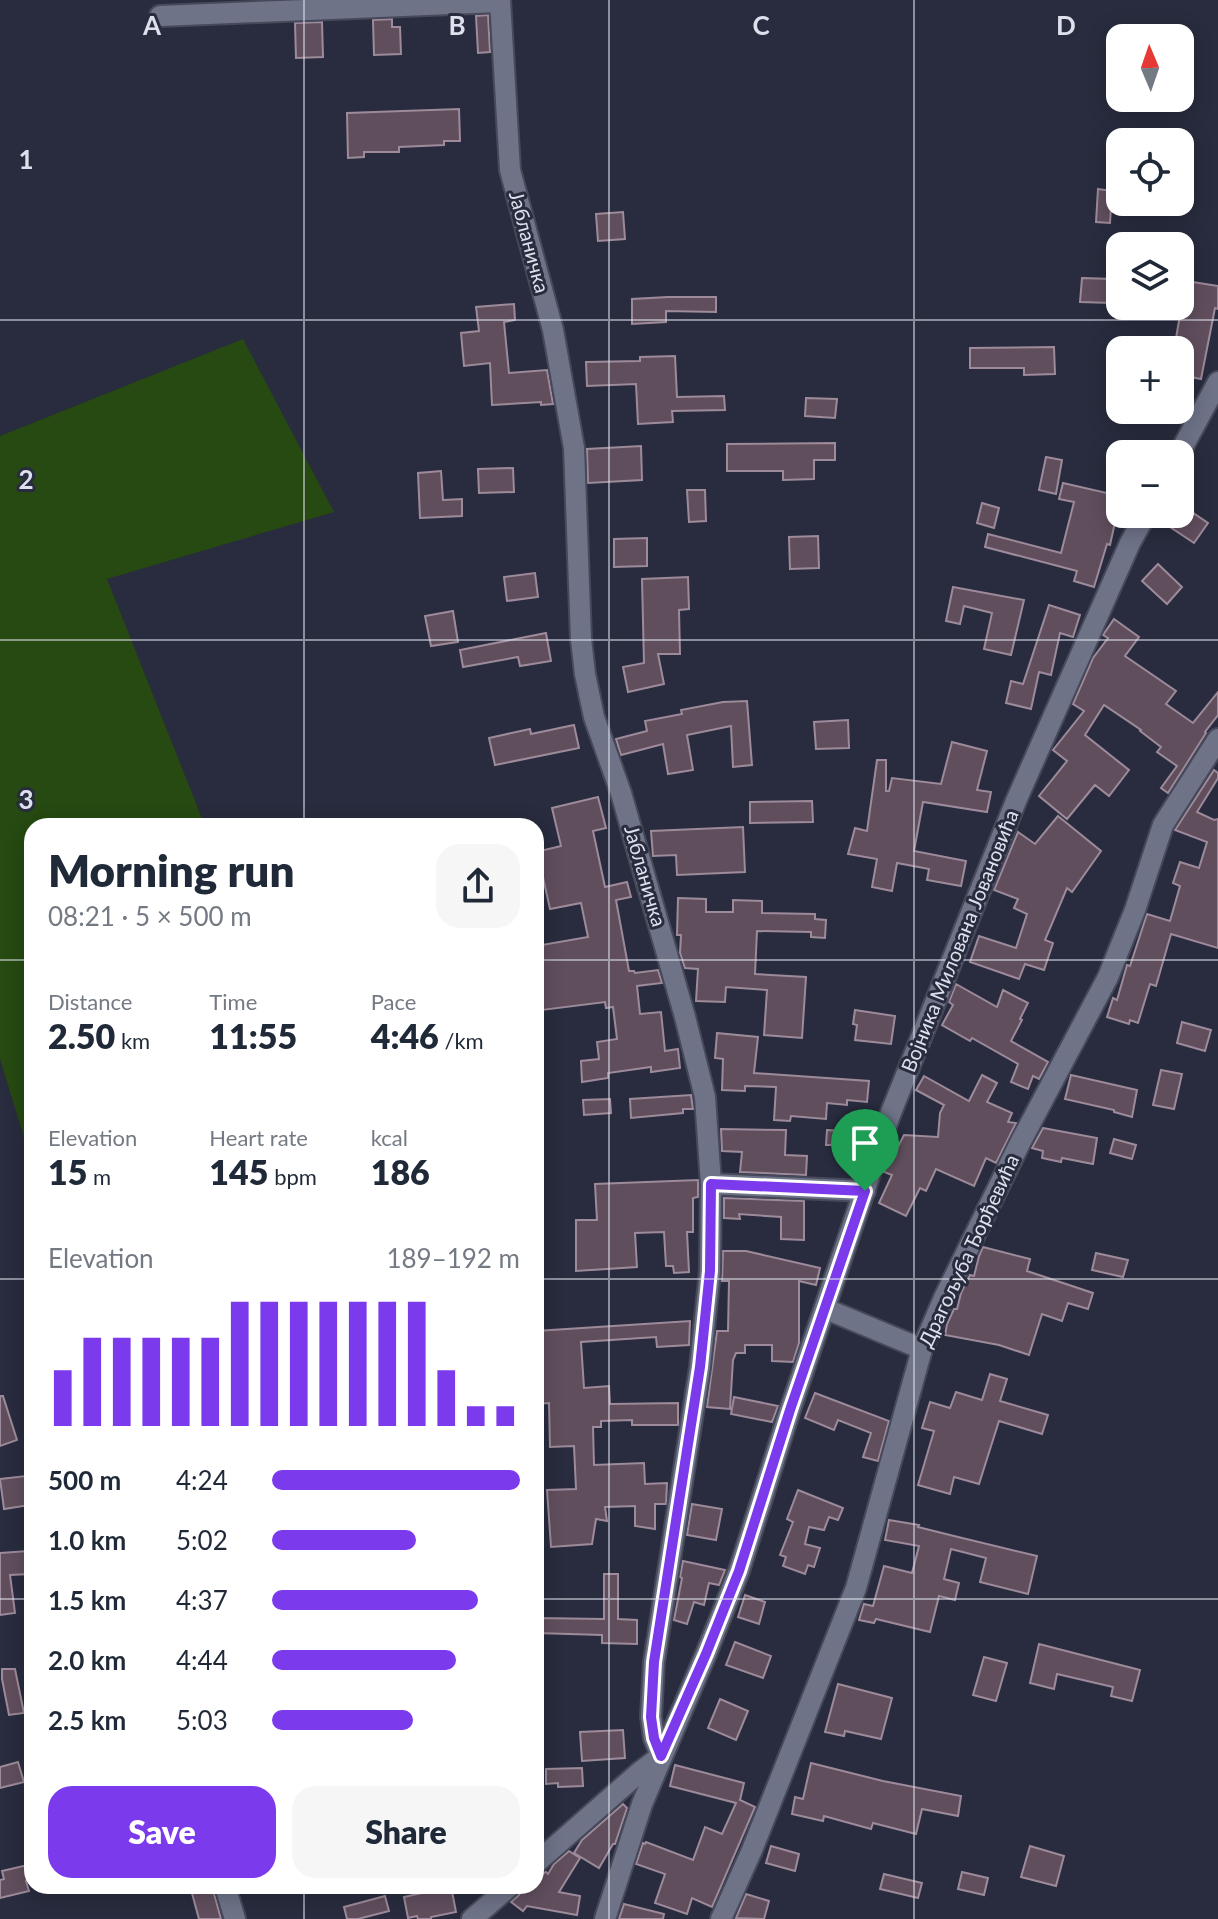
<!DOCTYPE html>
<meta charset="utf-8">
<style>
:root{--surface:#fff;--page:#f6f6f7;--text:#1f2937;--muted:#747a83;--accent:#7c3aed}
body{margin:0;font-family:Lato,sans-serif;background:var(--page);color:var(--text);height:100vh;display:flex;flex-direction:column;font-size:30px;white-space:nowrap}
*{box-sizing:border-box;margin:0}
p{font-size:26px;color:var(--muted)}
.icon{flex:none;width:44px;height:44px;fill:none;stroke:currentColor;stroke-width:2;stroke-linecap:round;stroke-linejoin:round}
.map{position:relative;flex:1;overflow:hidden}
.details{position:absolute;left:24px;top:818px;width:520px;height:1076px;display:flex;flex-direction:column;background:var(--surface);border-radius:24px;box-shadow:0 4px 20px #0003}
.details>*{flex:none}
.needle{width:52px;rotate:358deg}
.fabs{position:absolute;left:1106px;top:24px;display:grid;gap:16px}
.fabs a{display:grid;place-items:center;width:88px;height:88px;border-radius:16px;background:var(--surface);box-shadow:0 4px 20px #0003;font-size:40px}
.pin{position:absolute;display:grid;place-items:center;width:68px;height:68px;color:#fff;margin:-82px -34px;border-radius:50% 50% 50% 0;rotate:-45deg;box-shadow:0 0 8px #0007}
.pin .icon{rotate:45deg}
.round{display:grid;place-items:center;flex:none;width:84px;height:84px;border-radius:24px;background:var(--page)}
.headline{display:flex;align-items:center;justify-content:space-between;height:136px;padding:0 24px}
h1{font-size:44px;font-weight:800;line-height:60px}
.stats{display:grid;grid-template-columns:repeat(3,1fr);gap:12px;height:136px;padding:8px 24px}
.stats div{display:grid;align-content:center}
.stats b{font-size:34px;font-weight:800}
.stats small{font-size:22px;font-weight:400}
.stats p{font-size:22px}
.chart{height:224px;padding:16px 24px}
.chart p{display:flex;justify-content:space-between}
.chart svg{width:100%;height:144px;margin-top:8px;stroke:var(--accent);stroke-width:6}
.primary-button{display:flex;gap:16px;margin-top:auto;padding:16px 24px}
.primary-button a{flex:1;height:92px;border-radius:24px;background:var(--accent);color:#fff;font-size:32px;font-weight:800;line-height:92px;text-align:center}
.primary-button a+a{background:var(--page);color:var(--text)}
ul{padding:0 24px;list-style:none;font-size:26px}
li{display:grid;grid-template-columns:128px 96px 1fr;align-items:center;height:60px}
li i{height:20px;border-radius:10px;background:var(--accent)}
.map>svg:first-child{display:block}
.green{fill:#264a11}
.building{fill:#604e5d;stroke:#9d8a9a;stroke-width:2}
.lines{fill:none;stroke-linecap:round;stroke-linejoin:round}
.street-casing{stroke:#464959;stroke-width:24}
.street{stroke:#6e7388;stroke-width:20}
.route-casing{stroke:#fff;stroke-width:16}
.route{stroke:#7c3aed;stroke-width:10}
.grid{fill:none;stroke:#dee1ed;stroke-width:2;stroke-opacity:0.55}
.labels{text-anchor:middle;stroke-width:6;stroke-linejoin:round;paint-order:stroke}
.street-label{font-size:20px;fill:#dee1ed;stroke:#282c3e}
.grid-label{font-size:26px;text-anchor:middle;font-weight:bold;fill:#dee1ed;stroke:#282c3e;stroke-width:6;stroke-linejoin:round;paint-order:stroke}
</style>
<div class="map">
<svg width="1218" height="1919" viewBox="0 0 1218 1919">
<rect width="100%" height="100%" fill="#282c3e"/>
<!-- green -->
<polygon class="green" points="243,339 334,512 107,579 205,826 32,826 32,1163 0,1059 0,436"/>
<!-- building -->
<g class="building">
<polygon points="488,15 490,52 478,53 476,16"/>
<polygon points="392,19 392,27 400,27 401,54 374,55 373,20"/>
<polygon points="322,22 323,57 296,58 295,23"/>
<polygon points="459,109 460,141 444,141 444,145 399,147 399,152 364,152 364,157 348,158 347,113"/>
<polygon points="1098,189 1112,191 1110,223 1096,222"/>
<polygon points="623,212 625,239 598,241 596,214"/>
<polygon points="1082,278 1113,279 1112,303 1080,302"/>
<polygon points="1180,280 1218,286 1218,309 1215,308 1201,379 1180,375 1180,350 1176,350 1178,338 1176,338 1183,298 1180,297"/>
<polygon points="668,297 716,297 716,312 666,311 666,322 632,324 632,299"/>
<polygon points="514,304 515,320 504,322 509,373 547,370 553,404 541,405 541,402 492,405 490,363 464,366 461,333 479,331 476,307"/>
<polygon points="1054,347 1055,374 1024,375 1024,368 970,368 970,348"/>
<polygon points="675,356 677,397 724,396 725,410 672,411 673,422 638,424 636,384 587,386 586,362 640,361 640,357"/>
<polygon points="806,398 837,399 835,418 805,416"/>
<polygon points="835,443 835,460 814,460 814,479 783,480 783,471 727,471 727,444"/>
<polygon points="641,446 642,480 588,483 587,449"/>
<polygon points="1046,457 1062,460 1056,494 1039,490"/>
<polygon points="513,468 514,492 479,493 478,469"/>
<polygon points="441,471 443,500 462,499 462,516 420,518 418,473"/>
<polygon points="1063,483 1120,496 1120,519 1116,518 1110,545 1107,544 1094,587 1074,581 1077,571 985,547 988,534 1061,553 1074,502 1059,499"/>
<polygon points="687,490 705,490 706,521 689,522"/>
<polygon points="982,503 999,508 994,528 977,523"/>
<polygon points="1180,504 1208,523 1194,543 1158,519 1159,514 1180,514"/>
<polygon points="818,536 819,568 790,569 789,537"/>
<polygon points="647,538 647,566 614,567 614,539"/>
<polygon points="1158,564 1182,587 1167,604 1142,581"/>
<polygon points="535,573 538,597 507,601 504,577"/>
<polygon points="688,577 689,609 679,610 680,654 658,654 664,684 628,692 623,667 644,663 642,579"/>
<polygon points="953,587 1024,600 1011,655 984,649 992,613 964,606 960,624 946,621"/>
<polygon points="1049,605 1080,615 1073,637 1060,633 1051,675 1039,672 1031,709 1006,703 1011,681 1023,684"/>
<polygon points="453,611 458,642 431,646 425,616"/>
<polygon points="1114,619 1139,637 1125,656 1176,691 1166,704 1193,723 1218,692 1218,715 1205,732 1206,733 1168,793 1161,788 1177,766 1157,752 1161,747 1140,731 1141,730 1104,705 1085,735 1129,770 1109,796 1095,785 1067,819 1039,796 1067,761 1053,750 1084,711 1073,704 1093,658 1108,638 1103,635"/>
<polygon points="546,633 551,661 520,666 518,657 463,667 460,650"/>
<polygon points="747,701 752,765 733,767 731,726 687,735 693,770 668,774 663,744 621,755 616,739 647,731 645,721 682,714 681,710 723,702"/>
<polygon points="848,720 849,748 816,749 814,722"/>
<polygon points="574,725 579,748 495,765 489,738 530,729 531,734"/>
<polygon points="952,742 987,751 977,790 991,792 987,812 923,802 914,851 966,861 961,886 927,880 929,869 897,863 892,891 872,887 877,859 848,854 855,828 867,831 877,760 886,760 886,791 889,791 892,778 941,784"/>
<polygon points="1214,770 1218,773 1218,778 1197,812 1214,820 1218,819 1218,948 1171,934 1156,986 1150,984 1138,1023 1130,1020 1129,1024 1107,1017 1113,998 1117,1000 1127,965 1130,966 1147,914 1170,921 1180,886 1173,883 1180,862 1199,868 1207,842 1175,830"/>
<polygon points="598,797 606,828 593,831 605,887 627,882 631,897 616,900 629,971 634,971 635,973 658,970 662,983 637,986 640,1014 661,1012 665,1051 678,1049 680,1068 651,1072 651,1067 608,1073 608,1078 582,1082 581,1061 599,1059 597,1042 617,1039 613,1007 606,1008 605,1002 542,1010 536,970 539,970 536,946 588,937 581,903 550,909 541,868 536,870 536,852 561,846 552,808"/>
<polygon points="812,801 813,822 750,823 750,802"/>
<polygon points="1058,816 1101,851 1072,892 1067,888 1045,940 1053,943 1044,970 1025,964 1019,979 970,962 979,936 1016,948 1027,914 1014,908 1018,899 994,890 1018,832 1035,844"/>
<polygon points="743,827 745,872 677,875 676,855 653,856 651,831"/>
<polygon points="678,898 706,899 706,912 733,912 733,900 762,901 762,913 815,914 815,919 826,920 825,938 811,937 811,932 757,931 755,974 806,977 802,1038 764,1035 767,990 726,987 725,1002 696,1001 698,969 685,968 680,953 681,935 677,935"/>
<polygon points="956,984 997,1007 1003,990 1028,1003 1020,1019 1022,1020 1011,1041 1048,1062 1039,1079 1033,1076 1028,1089 1011,1082 1018,1064 972,1038 970,1041 942,1025 953,1005 949,1002"/>
<polygon points="855,1010 895,1016 891,1044 855,1040 857,1025 853,1024"/>
<polygon points="1182,1022 1211,1030 1205,1051 1177,1043"/>
<polygon points="717,1033 758,1037 754,1073 869,1081 867,1102 847,1100 847,1105 827,1103 826,1119 791,1116 790,1121 774,1120 776,1087 745,1086 745,1091 722,1090 723,1059 715,1058"/>
<polygon points="1161,1070 1182,1074 1174,1109 1153,1105"/>
<polygon points="982,1075 997,1083 987,1102 1012,1113 1008,1122 1016,1123 996,1163 986,1158 974,1186 936,1169 926,1191 920,1188 906,1216 879,1203 892,1175 884,1172 890,1155 893,1156 904,1135 938,1137 940,1113 944,1105 916,1090 924,1076 969,1101"/>
<polygon points="1071,1075 1137,1090 1132,1117 1114,1112 1114,1110 1065,1099"/>
<polygon points="691,1095 693,1109 683,1109 683,1113 631,1118 630,1099"/>
<polygon points="610,1099 611,1113 584,1115 583,1100"/>
<polygon points="1043,1128 1097,1138 1093,1164 1062,1158 1061,1162 1042,1158 1043,1151 1032,1148"/>
<polygon points="721,1129 786,1130 785,1155 807,1156 806,1175 740,1172 742,1152 722,1151"/>
<polygon points="827,1130 856,1132 855,1153 840,1152 840,1145 826,1145"/>
<polygon points="1114,1139 1136,1145 1132,1159 1110,1153"/>
<polygon points="698,1180 698,1197 693,1198 693,1232 687,1232 689,1272 674,1273 673,1266 666,1266 664,1232 635,1233 637,1267 576,1271 576,1220 597,1220 595,1184"/>
<polygon points="724,1198 804,1201 804,1240 781,1239 781,1217 739,1214 740,1219 724,1218"/>
<polygon points="983,1247 1030,1259 1027,1271 1093,1293 1088,1309 1068,1303 1062,1321 1042,1314 1029,1355 999,1345 945,1335 947,1324 954,1309 957,1309 961,1293 970,1275 974,1276 979,1256"/>
<polygon points="723,1251 746,1251 820,1268 816,1285 799,1281 799,1343 793,1362 772,1361 772,1345 745,1345 745,1353 736,1353 733,1360 730,1409 707,1407 717,1331 728,1331 729,1281 722,1281"/>
<polygon points="1096,1253 1128,1260 1123,1277 1092,1270"/>
<polygon points="690,1321 689,1345 657,1347 656,1337 581,1342 584,1388 609,1386 610,1404 678,1403 678,1425 632,1425 632,1420 601,1421 601,1427 593,1427 594,1465 644,1463 645,1484 667,1483 666,1504 655,1504 655,1529 635,1526 635,1506 605,1507 607,1521 596,1519 592,1544 551,1547 547,1490 576,1489 574,1446 550,1447 549,1403 536,1404 536,1331"/>
<polygon points="990,1374 1007,1379 1000,1401 1048,1415 1042,1434 999,1421 979,1484 954,1477 950,1494 918,1485 934,1431 922,1428 930,1402 950,1408 956,1392 982,1400"/>
<polygon points="815,1393 889,1421 878,1461 863,1457 871,1433 838,1420 834,1430 805,1418"/>
<polygon points="0,1396 3,1396 17,1440 0,1446"/>
<polygon points="734,1397 778,1406 772,1422 731,1414"/>
<polygon points="26,1476 30,1505 4,1509 0,1479"/>
<polygon points="798,1490 843,1508 838,1520 829,1517 824,1530 809,1527 805,1544 820,1548 814,1567 808,1565 805,1574 783,1566 786,1557 780,1555 793,1522 787,1519"/>
<polygon points="692,1504 722,1509 716,1540 687,1535"/>
<polygon points="889,1520 919,1525 918,1527 954,1536 1037,1556 1028,1594 980,1582 986,1558 951,1549 944,1579 959,1583 955,1600 939,1596 930,1632 876,1619 874,1623 859,1620 864,1604 873,1606 884,1566 912,1573 919,1546 885,1540"/>
<polygon points="28,1551 30,1574 10,1575 15,1613 0,1615 0,1553"/>
<polygon points="683,1561 725,1570 719,1585 709,1583 704,1605 694,1602 687,1624 674,1620 682,1578 680,1577"/>
<polygon points="604,1574 618,1574 618,1619 637,1620 637,1644 602,1643 602,1635 536,1633 536,1618 604,1619"/>
<polygon points="745,1595 765,1602 759,1624 738,1617"/>
<polygon points="735,1642 771,1656 763,1678 726,1665"/>
<polygon points="1039,1644 1140,1670 1132,1701 1111,1696 1113,1687 1057,1674 1054,1689 1030,1683"/>
<polygon points="984,1657 1007,1663 996,1701 973,1695"/>
<polygon points="2,1669 15,1669 24,1713 9,1715 2,1679"/>
<polygon points="838,1684 892,1698 881,1739 845,1731 844,1736 825,1732"/>
<polygon points="720,1699 748,1711 736,1740 708,1728"/>
<polygon points="623,1730 625,1758 582,1761 580,1732"/>
<polygon points="18,1762 24,1782 0,1788 0,1767"/>
<polygon points="811,1763 883,1781 961,1796 958,1816 922,1809 916,1834 873,1823 871,1829 824,1816 823,1821 792,1814 795,1797 803,1799"/>
<polygon points="675,1765 744,1783 740,1800 755,1807 712,1907 692,1898 687,1914 655,1903 665,1874 636,1864 643,1843 645,1844 646,1842 693,1860 705,1827 722,1834 736,1803 670,1786"/>
<polygon points="582,1768 583,1786 558,1787 558,1783 546,1784 546,1769"/>
<polygon points="623,1804 627,1808 615,1844 613,1844 599,1868 574,1853 582,1840"/>
<polygon points="771,1846 799,1854 795,1871 766,1863"/>
<polygon points="1030,1846 1064,1856 1056,1886 1021,1877"/>
<polygon points="569,1851 580,1858 559,1892 580,1896 577,1915 527,1906 523,1911 511,1902 519,1895 523,1886 536,1886 536,1876 546,1872 548,1874 554,1864"/>
<polygon points="32,1864 32,1880 26,1881 29,1891 0,1898 0,1880 4,1879 2,1871"/>
<polygon points="962,1872 988,1878 984,1895 958,1889"/>
<polygon points="884,1874 922,1883 918,1898 880,1889"/>
<polygon points="190,1886 212,1886 221,1919 199,1919"/>
<polygon points="430,1886 451,1886 456,1912 431,1917 431,1919 418,1919 417,1916 408,1918 404,1897 431,1891"/>
<polygon points="746,1894 769,1901 764,1919 736,1918"/>
<polygon points="385,1896 389,1911 358,1919 347,1919 344,1907"/>
<polygon points="624,1904 664,1914 663,1919 619,1919"/>
</g>
<g class="lines">
<defs>
<g id="street">
<polyline points="500,0 510,170 553,330 574,448 581,639 585,674 594,717 621,793 685,1017 705,1097 711,1184 710,1271 700,1367 654,1662 651,1717 654,1738 661,1756"/>
<polyline points="160,16 499,2"/>
<polyline points="1179,454 1218,382"/>
<polyline points="711,1184 865,1191"/>
<polyline points="826,1309 922,1349"/>
<polyline points="536,1863 641,1771 661,1756"/>
<polyline points="225,1886 235,1919"/>
<polyline points="472,1919 510,1886"/>
<polyline points="605,1919 642,1804 706,1654 739,1571 790,1410 890,1115 1016,801 1130,543 1146,514"/>
<polyline points="721,1919 752,1850 856,1588 922,1349 944,1298 1020,1143 1108,977 1135,910 1163,825 1218,739"/>
</g>
</defs>
<!-- street casing -->
<use href="#street" class="street-casing"/>
<!-- street -->
<use href="#street" class="street"/>
</g>
<g class="lines">
<defs>
<polygon id="route" points="711,1184 865,1191 790,1410 739,1571 706,1654 661,1756 654,1738 651,1717 654,1662 700,1367 710,1271"/>
</defs>
<!-- route casing -->
<use href="#route" class="route-casing"/>
<!-- route -->
<use href="#route" class="route"/>
</g>
<!-- grid -->
<path class="grid" d="M 304,0 L 304,826M 609,0 L 609,1919M 914,0 L 914,1919M 0,320 L 1218,320M 0,640 L 1218,640M 0,960 L 32,960M 536,960 L 1218,960M 0,1279 L 32,1279M 536,1279 L 1218,1279M 0,1599 L 32,1599M 536,1599 L 1218,1599M 304,1886 L 304,1919"/>
<g class="labels">
<!-- street labels -->
<g class="street-label">
<text transform="translate(529 242) rotate(75)" y="7">Јабланичка</text>
<text transform="translate(645 876) rotate(74)" y="7">Јабланичка</text>
<text transform="translate(960 941) rotate(-68)" y="7">Војника Милована Јовановића</text>
<text transform="translate(969 1251) rotate(-65)" y="7">Драгољуба Ђорђевића</text>
</g>
</g>
<g class="grid-label">
<text x="152" y="35">A</text>
<text x="457" y="35">B</text>
<text x="761" y="35">C</text>
<text x="1066" y="35">D</text>
<text x="26" y="169">1</text>
<text x="26" y="489">2</text>
<text x="26" y="809">3</text>
</g>
</svg>
<div class="fabs">
<a><svg class="needle" viewBox="-14 -14 28 28"><path d="M0-13l5 13h-10z" fill="#e53935"/><path d="M0 13l5-13h-10z" fill="#747a83"/></svg></a>
<a><svg class="icon" aria-label="locate" viewBox="0 0 24 24"><circle cx="12" cy="12" r="6"/><path d="M12 2v4M12 18v4M2 12h4M18 12h4"/></svg></a>
<a><svg class="icon" aria-label="layers" viewBox="0 0 24 24"><path d="M12 4l9 5-9 5-9-5zM3 14l9 5 9-5"/></svg></a>
<a>+</a>
<a>−</a>
</div>
<div class="pin" style="left:865px;top:1191px;background:#1e9e55"><svg class="icon" aria-label="arrive" viewBox="0 0 24 24"><path d="M6 21V4h12l-3 4 3 4H6"/></svg></div>
<section class="details">
<div class="headline"><div><h1>Morning run</h1><p>08:21 · 5 × 500 m</p></div><a class="round"><svg class="icon" aria-label="share" viewBox="0 0 24 24"><path d="M12 15V3M7 8l5-5 5 5M5 13v7h14v-7"/></svg></a></div>
<div class="stats">
<div><p>Distance</p><b>2.50<small> km</small></b></div>
<div><p>Time</p><b>11:55</b></div>
<div><p>Pace</p><b>4:46<small> /km</small></b></div>
</div>
<div class="stats">
<div><p>Elevation</p><b>15<small> m</small></b></div>
<div><p>Heart rate</p><b>145<small> bpm</small></b></div>
<div><p>kcal</p><b>186</b></div>
</div>
<div class="chart"><p><span>Elevation</span>189–192 m</p>
<svg viewBox="0 0 160 44" preserveAspectRatio="none"><path d="M5 44V27M15 44V17M25 44V17M35 44V17M45 44V17M55 44V17M65 44V6M75 44V6M85 44V6M95 44V6M105 44V6M115 44V6M125 44V6M135 44V27M145 44V38M155 44V38"/></svg>
</div>
<ul>
<li><b>500 m</b>4:24<i style="width:100%"></i></li>
<li><b>1.0 km</b>5:02<i style="width:58%"></i></li>
<li><b>1.5 km</b>4:37<i style="width:83%"></i></li>
<li><b>2.0 km</b>4:44<i style="width:74%"></i></li>
<li><b>2.5 km</b>5:03<i style="width:57%"></i></li>
</ul>
<div class="primary-button"><a>Save</a><a>Share</a></div>
</section>
</div>
